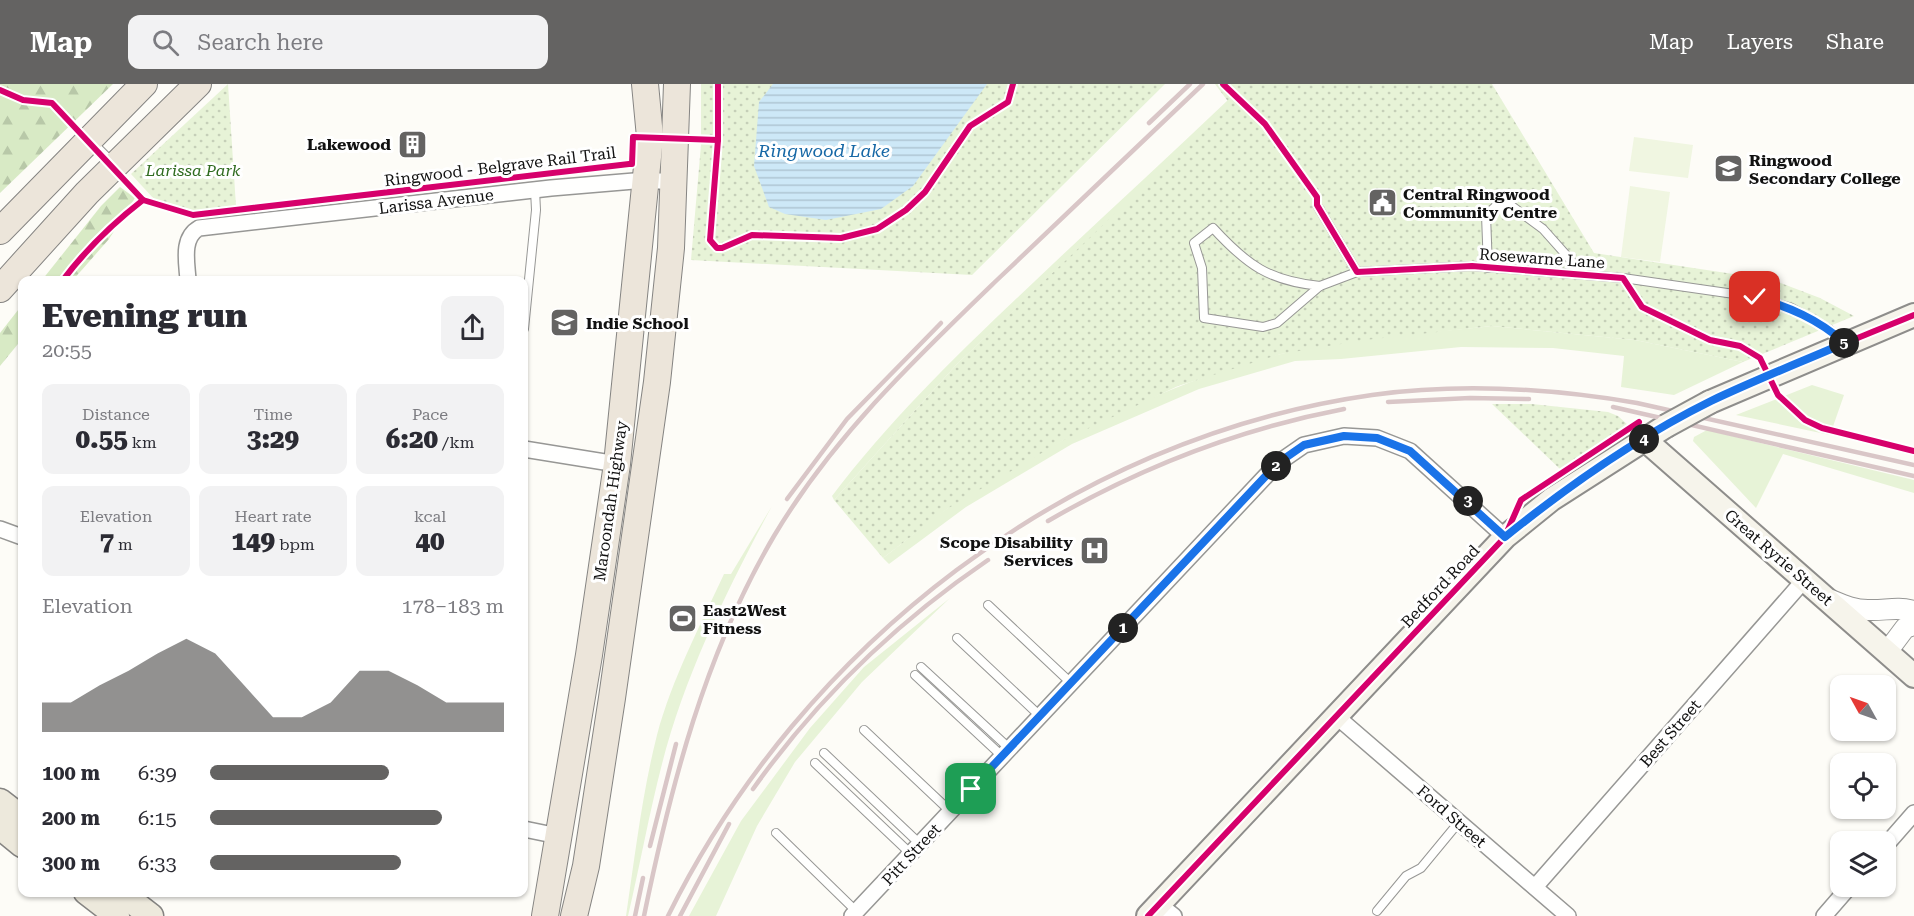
<!DOCTYPE html>
<meta charset="utf-8">
<style>
:root{--surface:#fff;--page:#f2f2f3;--text:#2b2b33;--muted:#7c7c81;--accent:#646362}
body{margin:0;font-family:"Roboto Serif",serif;background:var(--page);color:var(--text);height:100vh;display:flex;flex-direction:column;font-size:22px;white-space:nowrap}
*{box-sizing:border-box;margin:0}
p{font-size:20px;color:var(--muted)}
.icon{flex:none;width:33px;height:33px;fill:none;stroke:currentColor;stroke-width:2;stroke-linecap:round;stroke-linejoin:round}
.map{position:relative;flex:1;overflow:hidden}
.details{position:absolute;left:18px;top:192px;width:510px;height:621px;display:flex;flex-direction:column;background:var(--surface);border-radius:12px;box-shadow:0 2px 4px #0004}
.details>*{flex:none}
.needle{width:39px;rotate:310deg}
.controls{position:absolute;left:1830px;top:591px;display:grid;gap:12px}
.controls a{display:grid;place-items:center;width:66px;height:66px;border-radius:12px;background:var(--surface);box-shadow:0 2px 4px #0004;font-size:30px}
.pin{position:absolute;display:grid;place-items:center;width:51px;height:51px;color:#fff;margin:-26px;border-radius:12px;box-shadow:0 3px 9px #0006}
.km{position:absolute;width:30px;height:30px;margin:-15px;border-radius:50%;background:#222;color:#fff;font-size:16px;line-height:30px;text-align:center}
.round{display:grid;place-items:center;flex:none;width:63px;height:63px;border-radius:12px;background:var(--page)}
.summary{display:flex;align-items:center;justify-content:space-between;height:102px;padding:0 24px}
h1{font-size:33px;font-weight:800;line-height:45px}
.metrics{display:grid;grid-template-columns:repeat(3,1fr);gap:9px;height:102px;padding:6px 24px}
.metrics div{display:grid;align-content:center;border-radius:12px;background:var(--page);text-align:center}
.metrics b{font-size:26px;font-weight:800}
.metrics small{font-size:16px;font-weight:400}
.metrics p{font-size:16px}
.chart{height:168px;padding:12px 24px}
.chart p{display:flex;justify-content:space-between}
.chart svg{width:100%;height:108px;margin-top:6px;fill:var(--accent);opacity:.7}
ul{padding:0 24px;list-style:none;font-size:20px}
li{display:grid;grid-template-columns:96px 72px 1fr;align-items:center;height:45px}
li i{height:15px;border-radius:8px;background:var(--accent)}
header{display:flex;align-items:center;gap:36px;box-sizing:border-box;height:84px;padding:0 30px;background:var(--accent);color:#fff}
header strong{font-size:28px}
nav{display:flex;gap:33px;margin-inline-start:auto;font-size:21px}
.search{width:420px;height:54px;background:var(--page);display:flex;align-items:center;gap:15px;box-sizing:border-box;padding:0 21px;border-radius:12px;color:var(--muted);font-size:22px}
.map>svg:first-child{display:block}
.grass{fill:#e7f3d7}
.forest{fill:url(#forest-firs)}
.park{fill:url(#park-dots)}
.pitch{fill:#f0f6e1}
.water{fill:url(#water-rules)}
.lines{fill:none;stroke-linecap:round;stroke-linejoin:round}
.service-casing{stroke:#979795;stroke-width:10}
.minor-casing{stroke:#979795;stroke-width:18}
.tertiary-casing{stroke:#979795;stroke-width:22}
.secondary-casing{stroke:#8e8d8b;stroke-width:26}
.primary-casing{stroke:#858482;stroke-width:27}
.trunk-casing{stroke:#858482;stroke-width:28}
.service{stroke:#fffffe;stroke-width:8}
.minor{stroke:#fffffe;stroke-width:15}
.tertiary{stroke:#fffffe;stroke-width:20}
.secondary{stroke:#f6f4eb;stroke-width:22}
.primary{stroke:#ede9dc;stroke-width:24}
.trunk{stroke:#ece5da;stroke-width:26}
.rail{stroke:#d9c6c7;stroke-width:4.5}
.secondary-bridge-casing{stroke:#8e8d8b;stroke-width:26;stroke-linecap:butt}
.secondary-bridge{stroke:#f6f4eb;stroke-width:22}
.cycleway-casing{stroke:#fff;stroke-width:10}
.cycleway{stroke:#d6006c;stroke-width:6}
.route-casing{stroke:#fff;stroke-width:12}
.route{stroke:#1a73e8;stroke-width:8}
.labels{text-anchor:middle;stroke-width:6;stroke-linejoin:round;paint-order:stroke}
.poi-label{font-size:16px;font-weight:bold;fill:#111;stroke:#fff;text-anchor:start}
.street-label{font-size:16px;fill:#111;stroke:#fff}
.park-label{font-size:16px;font-style:italic;fill:#2f6b1f;stroke:#fff}
.water-label{font-size:18px;font-style:italic;fill:#1768a6;stroke:#fff}
</style>
<header>
<strong>Map</strong>
<div class="search"><svg class="icon" aria-label="search" viewBox="0 0 24 24"><circle cx="10" cy="10" r="6"/><path d="M15 15l6 6"/></svg>Search here</div>
<nav><a>Map</a><a>Layers</a><a>Share</a></nav>
</header>
<div class="map">
<svg width="1914" height="832" viewBox="0 0 1914 832">
<defs>
<pattern id="forest-firs" width="22" height="20" patternUnits="userSpaceOnUse" patternTransform="scale(1.5)"><rect width="22" height="20" fill="#d8eac5"/><path d="M5 1l3.5 6h-7zM16 11l3.5 6h-7z" fill="#b8c8a8"/></pattern>
<pattern id="park-dots" width="8" height="8" patternUnits="userSpaceOnUse" patternTransform="scale(1.5)"><rect width="8" height="8" fill="#e7f3d7"/><path d="M2 2h.1M6 6h.1" fill="none" stroke="#c5cfb8" stroke-width="1.8" stroke-linecap="round"/></pattern>
<pattern id="water-rules" width="6" height="5" patternUnits="userSpaceOnUse" patternTransform="scale(1.5)"><rect width="6" height="5" fill="#cde8f7"/><path d="M0 2.5h6" fill="none" stroke="#afc6d3"/></pattern>
</defs>
<rect width="100%" height="100%" fill="#fdfcf7"/>
<!-- grass -->
<g class="grass">
<path d="M 1228,16 L 1232,21 L 957,280 L 834,416 L 832,412 C 892,333 963,265 1035,197 C 1099,136 1164,77 1228,16 Z"/>
<path d="M 1492,242 L 1635,256 L 1743,278 L 1674,311 L 1621,303 L 1624,272 L 1553,264 L 1461,263 L 1341,275 L 1295,277 L 1199,305 L 1072,360 L 966,423 L 889,480 L 883,474 C 905,458 926,439 948,424 C 1047,360 1165,298 1281,270 C 1349,253 1422,250 1492,242 Z"/>
<polygon points="1812,301 1844,311 1830,351 1736,331"/>
<polygon points="1707,346 1914,396 1914,409 1783,370 1756,424 1693,357 1694,353"/>
<path d="M 772,422 C 728,504 685,590 662,680 C 649,730 640,781 628,832 L 626,832 C 635,772 642,710 657,651 C 672,595 700,542 724,490 L 731,490 Z"/>
<polygon points="950,514 862,598 795,678 757,742 716,832 689,832 741,737 810,644 864,583"/>
</g>
<!-- forest -->
<g class="forest">
<polygon points="0,0 113,0 0,109"/>
<polygon points="120,103 135,114 109,155 73,196 42,196 101,122"/>
<polygon points="22,221 22,255 0,282 0,249"/>
</g>
<!-- park -->
<g class="park">
<polygon points="228,0 236,122 192,128 154,115 131,90"/>
<polygon points="701,0 1165,0 972,191 691,176 701,61"/>
<polygon points="1215,0 1492,0 1594,169 1773,196 1820,214 1854,232 1743,278 1635,256 1492,242 1365,256 1281,270 1178,302 1062,357 947,425 883,474 834,416 957,280 1230,20"/>
<polygon points="1492,320 1532,320 1608,328 1618,332 1628,341 1561,386"/>
</g>
<!-- pitch -->
<g class="pitch">
<polygon points="1634,53 1693,61 1688,94 1629,87"/>
<polygon points="1630,102 1670,108 1660,178 1621,173"/>
</g>
<!-- water -->
<polygon class="water" points="773,0 987,0 913,102 881,125 826,136 785,130 769,123 754,82 759,18"/>
<g class="lines">
<defs>
<g id="service">
<polyline points="92,58 113,79"/>
<polyline points="1317,121 1357,188 1472,182 1623,194 1755,213 1792,224 1829,245 1843,257"/>
<polyline points="1488,184 1486,131 1496,122 1509,120 1543,145 1584,191"/>
<path d="M 1320,202 C 1269,197 1247,181 1213,144 L 1194,159 L 1202,184 L 1204,234 L 1263,243 L 1277,239 L 1320,202 L 1357,188"/>
<polyline points="524,245 536,126 535,106"/>
<polyline points="988,521 1071,599"/>
<polyline points="957,554 1040,632"/>
<polyline points="921,583 1010,665"/>
<polyline points="915,591 1002,672"/>
<polyline points="864,646 951,728"/>
<polyline points="824,669 920,760"/>
<polyline points="815,679 911,770"/>
<polyline points="776,749 856,827"/>
<polyline points="1377,827 1406,792 1421,784 1459,738"/>
</g>
<g id="minor">
<path d="M 188,196 C 187,179 181,154 199,144 L 551,104 L 646,96 L 673,98"/>
<polyline points="524,365 617,380"/>
<polyline points="0,445 22,453"/>
<polyline points="1336,632 1568,832"/>
<polyline points="524,745 558,752"/>
<polyline points="1886,761 1914,729"/>
<polyline points="1535,803 1805,495"/>
<polyline points="1159,820 1174,832"/>
<polyline points="852,832 1278,379 1304,361 1344,352 1377,354 1410,367 1505,453"/>
<polyline points="1824,832 1850,802"/>
</g>
<g id="tertiary">
<path d="M 1831,516 C 1843,521 1854,526 1868,526 C 1885,527 1896,522 1914,527"/>
<polyline points="1887,568 1905,544 1914,541"/>
</g>
<g id="secondary">
<polyline points="1710,318 1914,231"/>
<polyline points="1644,355 1914,592"/>
<polyline points="1148,832 1505,453 1552,415 1666,342"/>
</g>
<g id="primary">
<polyline points="0,717 22,734"/>
<polyline points="0,743 22,761"/>
<polyline points="86,808 117,832"/>
<polyline points="120,808 151,832"/>
</g>
<g id="trunk">
<polyline points="0,147 144,0"/>
<polyline points="0,205 87,109 198,0"/>
<polyline points="545,832 589,571 617,380 650,53 645,0"/>
<polyline points="574,832 586,782 612,614 657,298 671,164 677,0"/>
</g>
</defs>
<!-- service casing -->
<use href="#service" class="service-casing"/>
<!-- minor casing -->
<use href="#minor" class="minor-casing"/>
<!-- tertiary casing -->
<use href="#tertiary" class="tertiary-casing"/>
<!-- secondary casing -->
<use href="#secondary" class="secondary-casing"/>
<!-- primary casing -->
<use href="#primary" class="primary-casing"/>
<!-- trunk casing -->
<use href="#trunk" class="trunk-casing"/>
<!-- service -->
<use href="#service" class="service"/>
<!-- minor -->
<use href="#minor" class="minor"/>
<!-- tertiary -->
<use href="#tertiary" class="tertiary"/>
<!-- secondary -->
<use href="#secondary" class="secondary"/>
<!-- primary -->
<use href="#primary" class="primary"/>
<!-- trunk -->
<use href="#trunk" class="trunk"/>
<!-- rail -->
<g class="rail">
<polyline points="1149,39 1190,0"/>
<polyline points="1388,318 1470,314 1529,315"/>
<polyline points="1613,323 1914,392"/>
<polyline points="787,415 847,335 941,239"/>
<path d="M 1048,437 C 1141,383 1239,345 1344,325"/>
<path d="M 753,705 C 817,615 897,538 988,476"/>
<polyline points="650,762 676,660"/>
<polyline points="635,832 643,794"/>
<path d="M 644,832 C 671,701 705,569 774,452 C 833,353 915,275 997,196 C 1066,131 1134,65 1203,0"/>
<path d="M 668,832 C 802,561 1069,354 1372,311 C 1460,299 1549,304 1637,319 L 1914,381"/>
<polyline points="680,832 729,740"/>
</g>
<defs>
<polyline id="secondary-bridge" points="1666,342 1710,318"/>
</defs>
<!-- secondary-bridge casing -->
<use href="#secondary-bridge" class="secondary-bridge-casing"/>
<!-- secondary-bridge -->
<use href="#secondary-bridge" class="secondary-bridge"/>
<defs>
<g id="cycleway">
<polyline points="718,0 718,56 710,156 717,164 722,164 752,151 841,154 877,145 906,126 925,108 970,42 1008,18 1013,0"/>
<polyline points="1223,0 1265,40 1317,113 1317,121 1357,188 1472,182 1623,194 1642,223 1710,256 1740,262 1760,274 1778,311 1805,336 1822,344 1914,367"/>
<path d="M 0,6 L 23,16 L 52,19 L 143,116 C 112,140 87,164 63,196"/>
<polyline points="143,116 193,131 629,80 632,80 633,53 718,56"/>
<polyline points="1506,450 1521,416 1639,338"/>
<path d="M 1148,832 L 1505,453 C 1568,402 1638,353 1712,317 C 1777,285 1846,259 1914,231"/>
</g>
</defs>
<!-- cycleway casing -->
<use href="#cycleway" class="cycleway-casing"/>
<!-- cycleway -->
<use href="#cycleway" class="cycleway"/>
</g>
<g class="lines">
<defs>
<path id="route" d="M 971,705 L 1278,379 L 1304,361 L 1344,352 L 1377,354 L 1410,367 L 1505,453 C 1568,402 1638,353 1711,317 C 1755,296 1801,278 1845,259 C 1818,235 1789,223 1755,213"/>
</defs>
<!-- route casing -->
<use href="#route" class="route-casing"/>
<!-- route -->
<use href="#route" class="route"/>
</g>
<!-- icons -->
<defs>
<symbol id="building-square" viewBox="-11 -11 22 22"><rect x="-9" y="-9" width="18" height="18" rx="4" fill="#646362" stroke="#fff"/><path d="M-4-6H4V6H1V3H-1V6H-4ZM-2.5-4.3h1.7v1.8h-1.7ZM.8-4.3h1.7v1.8H.8ZM-2.5-1h1.7V.8h-1.7ZM.8-1h1.7V.8H.8Z" fill="#fff"/></symbol>
<symbol id="school-square" viewBox="-11 -11 22 22"><rect x="-9" y="-9" width="18" height="18" rx="4" fill="#646362" stroke="#fff"/><path d="M0-5L7-2L0 1L-7-2ZM-4 1L0 2.5L4 1V4Q0 6-4 4Z" fill="#fff"/></symbol>
<symbol id="civic-square" viewBox="-11 -11 22 22"><rect x="-9" y="-9" width="18" height="18" rx="4" fill="#646362" stroke="#fff"/><path d="M-.6-6.5H3V-4.5H.6V-3L4-1V1h2V6H-6V1h2V-1L-.6-3ZM-1.2 2.5V6h2.4V2.5Z" fill="#fff"/></symbol>
<symbol id="hospital-square" viewBox="-11 -11 22 22"><rect x="-9" y="-9" width="18" height="18" rx="4" fill="#646362" stroke="#fff"/><path d="M-5-5h3v3.5h4V-5h3V5h-3V1.5h-4V5h-3Z" fill="#fff"/></symbol>
<symbol id="stadium-square" viewBox="-11 -11 22 22"><rect x="-9" y="-9" width="18" height="18" rx="4" fill="#646362" stroke="#fff"/><path d="M0-5a6.5 5 0 1 0 0 10a6.5 5 0 1 0 0-10ZM-3.5-1.8h7v3.6h-7Z" fill="#fff"/></symbol>
</defs>
<g fill-rule="evenodd">
<use href="#building-square" x="396" y="44" width="33" height="33"/>
<use href="#school-square" x="1712" y="68" width="33" height="33"/>
<use href="#civic-square" x="1366" y="102" width="33" height="33"/>
<use href="#school-square" x="548" y="222" width="33" height="33"/>
<use href="#hospital-square" x="1078" y="450" width="33" height="33"/>
<use href="#stadium-square" x="666" y="518" width="33" height="33"/>
</g>
<g class="labels">
<!-- poi labels -->
<g class="poi-label">
<text x="391" y="66" text-anchor="end">Lakewood</text>
<text x="1749" y="82">Ringwood<tspan x="1749" dy="18">Secondary College</tspan></text>
<text x="1403" y="116">Central Ringwood<tspan x="1403" dy="18">Community Centre</tspan></text>
<text x="586" y="245">Indie School</text>
<text x="1073" y="464" text-anchor="end">Scope Disability<tspan x="1073" dy="18">Services</tspan></text>
<text x="703" y="532">East2West<tspan x="703" dy="18">Fitness</tspan></text>
</g>
<!-- street labels -->
<g class="street-label">
<text transform="translate(500 82) rotate(-7)" y="6">Ringwood - Belgrave Rail Trail</text>
<text transform="translate(436 117) rotate(-7)" y="6">Larissa Avenue</text>
<text transform="translate(1542 174) rotate(4)" y="6">Rosewarne Lane</text>
<text transform="translate(610 417) rotate(-82)" y="6">Maroondah Highway</text>
<text transform="translate(1779 473) rotate(41)" y="6">Great Ryrie Street</text>
<text transform="translate(1440 502) rotate(-47)" y="6">Bedford Road</text>
<text transform="translate(1670 649) rotate(-49)" y="6">Best Street</text>
<text transform="translate(1452 732) rotate(41)" y="6">Ford Street</text>
<text transform="translate(911 770) rotate(-47)" y="6">Pitt Street</text>
</g>
<!-- park labels -->
<g class="park-label">
<text x="193" y="92">Larissa Park</text>
</g>
<!-- water labels -->
<g class="water-label">
<text x="824" y="73">Ringwood Lake</text>
</g>
</g>
</svg>
<div class="controls">
<a><svg class="needle" viewBox="-14 -14 28 28"><path d="M0-13l5 13h-10z" fill="#e53935"/><path d="M0 13l5-13h-10z" fill="#7c7c81"/></svg></a>
<a><svg class="icon" aria-label="locate" viewBox="0 0 24 24"><circle cx="12" cy="12" r="6"/><path d="M12 2v4M12 18v4M2 12h4M18 12h4"/></svg></a>
<a><svg class="icon" aria-label="layers" viewBox="0 0 24 24"><path d="M12 4l9 5-9 5-9-5zM3 14l9 5 9-5"/></svg></a>
</div>
<div class="pin" style="left:971px;top:705px;background:#1e9e55"><svg class="icon" aria-label="arrive" viewBox="0 0 24 24"><path d="M6 21V4h12l-3 4 3 4H6"/></svg></div>
<div class="pin" style="left:1755px;top:213px;background:#d93025"><svg class="icon" aria-label="check" viewBox="0 0 24 24"><path d="M5 12l5 5 9-10"/></svg></div>
<b class="km" style="left:1123px;top:544px">1</b>
<b class="km" style="left:1276px;top:382px">2</b>
<b class="km" style="left:1468px;top:417px">3</b>
<b class="km" style="left:1644px;top:355px">4</b>
<b class="km" style="left:1844px;top:259px">5</b>
<section class="details">
<div class="summary"><div><h1>Evening run</h1><p>20:55</p></div><a class="round"><svg class="icon" aria-label="share" viewBox="0 0 24 24"><path d="M12 15V3M7 8l5-5 5 5M5 13v7h14v-7"/></svg></a></div>
<div class="metrics">
<div><p>Distance</p><b>0.55<small> km</small></b></div>
<div><p>Time</p><b>3:29</b></div>
<div><p>Pace</p><b>6:20<small> /km</small></b></div>
</div>
<div class="metrics">
<div><p>Elevation</p><b>7<small> m</small></b></div>
<div><p>Heart rate</p><b>149<small> bpm</small></b></div>
<div><p>kcal</p><b>40</b></div>
</div>
<div class="chart"><p><span>Elevation</span>178–183 m</p>
<svg viewBox="0 0 160 44" preserveAspectRatio="none"><path d="M0 44V32L10 32L20 25L30 19L40 12L50 6L60 12L70 25L80 38L90 38L100 32L110 19L120 19L130 25L140 32L150 32L160 32V44z"/></svg>
</div>
<ul>
<li><b>100 m</b>6:39<i style="width:61%"></i></li>
<li><b>200 m</b>6:15<i style="width:79%"></i></li>
<li><b>300 m</b>6:33<i style="width:65%"></i></li>
</ul>
</section>
</div>
